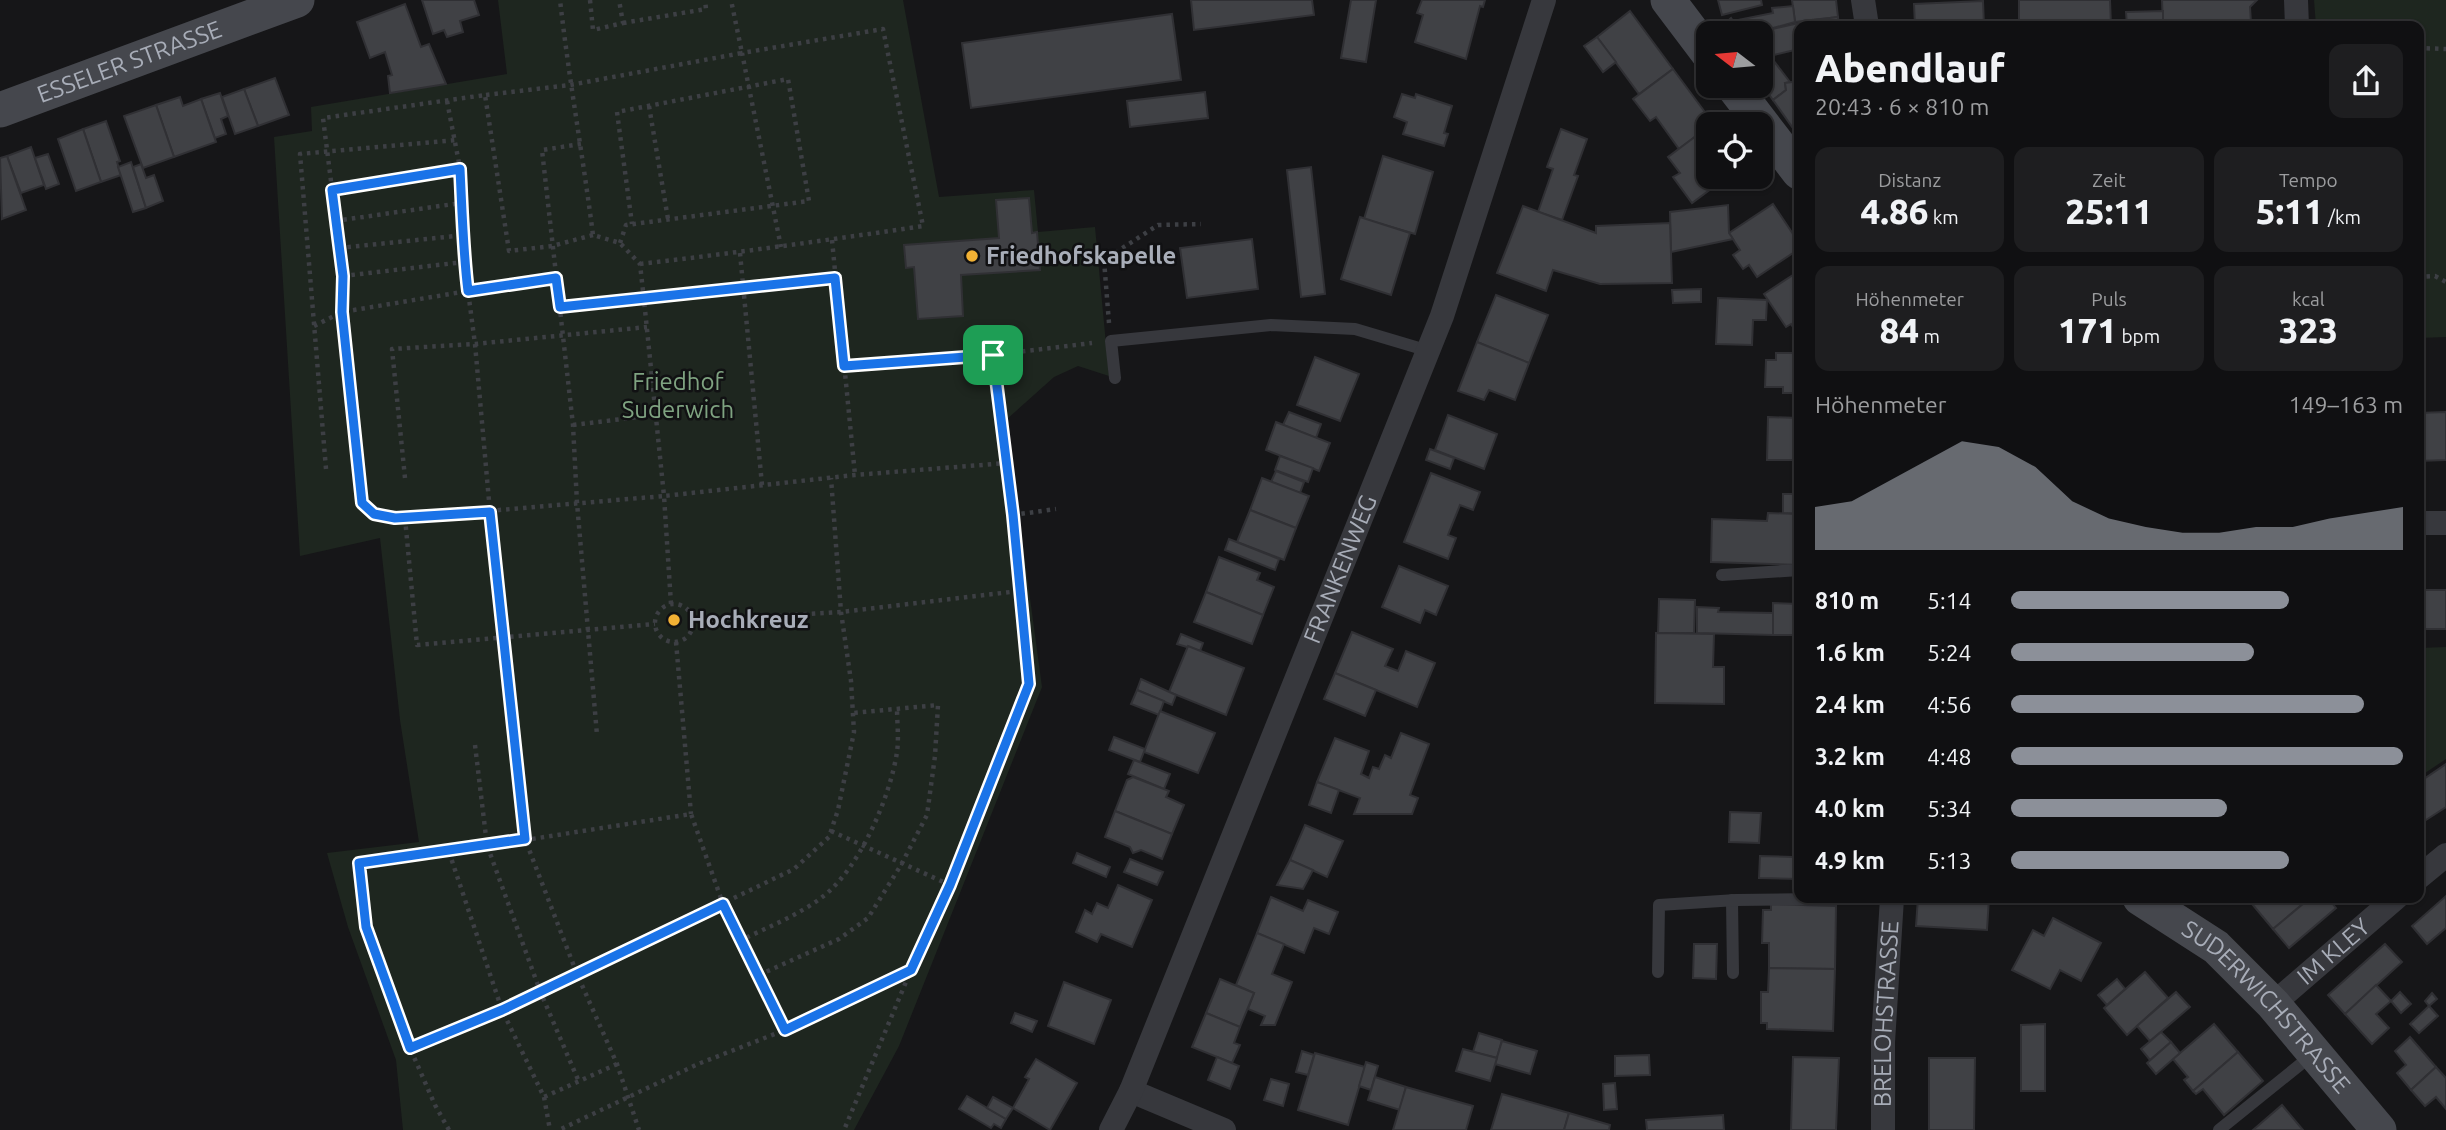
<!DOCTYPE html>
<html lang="de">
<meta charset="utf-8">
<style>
:root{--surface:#101012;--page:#1e1e20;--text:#f1f3f6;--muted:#9c9d9f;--line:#303032;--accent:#8c9099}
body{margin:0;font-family:Ubuntu,sans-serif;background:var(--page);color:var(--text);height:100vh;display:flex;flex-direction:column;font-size:26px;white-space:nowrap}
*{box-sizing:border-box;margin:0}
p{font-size:23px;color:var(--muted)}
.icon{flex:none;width:38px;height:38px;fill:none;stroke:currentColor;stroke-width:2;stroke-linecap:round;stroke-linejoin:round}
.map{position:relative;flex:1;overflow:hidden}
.drawer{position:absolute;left:1794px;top:21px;width:630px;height:882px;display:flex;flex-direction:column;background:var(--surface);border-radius:14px;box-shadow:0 2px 5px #0004,0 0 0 2px var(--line)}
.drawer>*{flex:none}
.needle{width:46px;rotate:286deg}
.fabs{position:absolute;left:1696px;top:21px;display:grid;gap:14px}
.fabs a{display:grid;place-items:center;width:77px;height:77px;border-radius:14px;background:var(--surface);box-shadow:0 2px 5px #0004,0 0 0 2px var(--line);font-size:35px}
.pin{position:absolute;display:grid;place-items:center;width:60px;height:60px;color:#fff;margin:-30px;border-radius:14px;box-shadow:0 4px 10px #0006}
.round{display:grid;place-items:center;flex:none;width:74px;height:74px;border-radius:14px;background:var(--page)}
.summary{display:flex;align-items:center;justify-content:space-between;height:119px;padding:0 21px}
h1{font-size:38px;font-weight:800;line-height:52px}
.metrics{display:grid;grid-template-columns:repeat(3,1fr);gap:10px;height:119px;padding:7px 21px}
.metrics div{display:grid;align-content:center;border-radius:14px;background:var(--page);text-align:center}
.metrics b{font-size:35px;font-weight:800}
.metrics small{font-size:19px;font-weight:400}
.metrics p{font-size:19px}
.chart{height:196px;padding:14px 21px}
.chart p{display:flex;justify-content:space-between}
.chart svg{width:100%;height:126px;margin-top:7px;fill:var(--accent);opacity:.7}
ul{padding:0 21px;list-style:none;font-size:23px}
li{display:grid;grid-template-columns:112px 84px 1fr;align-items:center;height:52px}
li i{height:18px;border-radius:9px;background:var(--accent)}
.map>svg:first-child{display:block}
.green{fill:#1e261f}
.building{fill:#404145;stroke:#303034;stroke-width:2}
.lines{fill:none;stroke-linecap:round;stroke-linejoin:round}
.path{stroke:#3d3f44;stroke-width:4.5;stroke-dasharray:3.5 5;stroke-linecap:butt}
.lane{stroke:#37383d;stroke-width:12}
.street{stroke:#37383d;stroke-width:24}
.secondary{stroke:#45474d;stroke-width:35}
.route-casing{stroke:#fff;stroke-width:14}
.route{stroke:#1a73e8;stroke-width:9}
.poi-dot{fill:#f2b134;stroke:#111113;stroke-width:2.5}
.labels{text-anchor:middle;stroke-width:5;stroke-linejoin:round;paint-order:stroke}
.street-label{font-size:24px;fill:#a8adb8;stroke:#111113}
.poi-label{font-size:24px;font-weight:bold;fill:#a8adb8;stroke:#111113;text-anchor:start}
.park-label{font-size:24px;fill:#7fa381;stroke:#111113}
</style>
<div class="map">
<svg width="2446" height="1130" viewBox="0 0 2446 1130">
<rect width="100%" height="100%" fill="#161618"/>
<!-- green -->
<g class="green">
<polygon points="498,0 903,0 939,197 1034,190 1038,232 1095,227 1109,376 1078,366 1054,377 1006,420 1042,687 899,1046 854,1130 403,1130 396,1060 348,927 327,853 419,842 400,720 380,538 300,556 274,137 312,131 311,107 507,74"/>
<polygon points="2314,0 2446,0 2446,337 2419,338 2418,26 2316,26"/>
<polygon points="2446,647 2446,759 2419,777 2419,648"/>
</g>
<!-- building -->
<g class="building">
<polygon points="422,0 474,0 479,15 460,21 463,32 447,37 444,30 433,34"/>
<polygon points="1191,0 1312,0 1314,15 1194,30"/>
<polygon points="1351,0 1376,0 1366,62 1341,58"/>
<polygon points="1422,0 1485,0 1483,7 1480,6 1466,59 1415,42 1423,15 1417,13"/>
<polygon points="1718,0 1761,0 1762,5 1722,15"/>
<polygon points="1792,0 1836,0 1838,17 1795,22"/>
<polygon points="2019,0 2110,0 2111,26 2019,26"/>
<polygon points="2162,0 2257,0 2250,7 2251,23 2229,26 2163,26"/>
<polygon points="1983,1 1984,26 1915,26 1914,4"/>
<polygon points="405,4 421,47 429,44 446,84 390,93 388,76 392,75 385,52 370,58 357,22"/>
<polygon points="1793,6 1795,22 1755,33 1724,33 1720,28 1731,18 1733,21 1773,13 1772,8"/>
<polygon points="1630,11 1673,69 1639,94 1597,37"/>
<polygon points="2163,11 2163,26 2127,26 2126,12"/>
<polygon points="1172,14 1181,80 971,108 962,43"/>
<polygon points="1838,17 1839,26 1813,26 1812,20"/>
<polygon points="1812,20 1813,26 1799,26 1799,49 1770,56 1760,63 1760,33 1755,33"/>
<polygon points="1597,37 1616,62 1603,72 1584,46"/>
<polygon points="1770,56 1790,82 1785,83 1786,90 1773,100 1760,82 1760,63"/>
<polygon points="1673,69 1713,123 1708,124 1708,127 1679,149 1656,117 1650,121 1633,99"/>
<polygon points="275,78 289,115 258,126 244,89"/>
<polygon points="1799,81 1799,132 1795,131 1773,100 1786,90 1785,83"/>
<polygon points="244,89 258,126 235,134 222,97"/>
<polygon points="1205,92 1208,118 1130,127 1127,101"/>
<polygon points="220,93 228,116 221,119 226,134 215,138 201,99"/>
<polygon points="1402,94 1415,98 1416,94 1452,106 1444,133 1448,134 1444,146 1403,134 1407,122 1394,117"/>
<polygon points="180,97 183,106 201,99 216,142 174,157 156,105"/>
<polygon points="156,105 174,157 143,168 124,116"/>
<polygon points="106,121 120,161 117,162 121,175 101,182 83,129"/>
<polygon points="1708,127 1708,177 1727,177 1692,203 1673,177 1680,173 1668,157"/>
<polygon points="83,129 101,182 76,191 58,139"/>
<polygon points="1561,129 1587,139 1574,175 1578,176 1562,220 1538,212 1553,169 1547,167"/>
<polygon points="31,147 44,185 21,193 7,156"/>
<polygon points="48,154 59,184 46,189 35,158"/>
<polygon points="7,156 26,210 2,219 0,158"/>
<polygon points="1383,156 1433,172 1415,234 1364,219"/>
<polygon points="131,162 146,208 133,212 118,167"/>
<polygon points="141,164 146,178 154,175 163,201 146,208 133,167"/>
<polygon points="1311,167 1325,294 1301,297 1287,170"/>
<polygon points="1029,198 1032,233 1037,232 1040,270 961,275 963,316 918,319 914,267 906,268 904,245 999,238 996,200"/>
<polygon points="1773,204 1799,243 1799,249 1757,277 1749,265 1743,269 1733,255 1740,250 1729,233"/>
<polygon points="1728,205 1729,233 1733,239 1671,252 1670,212"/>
<polygon points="1523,206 1596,233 1596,226 1670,223 1672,283 1600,284 1553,270 1546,291 1497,273"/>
<polygon points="1360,217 1410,233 1391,295 1341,279"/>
<polygon points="1252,239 1258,289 1187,298 1180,248"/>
<polygon points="1799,271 1799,335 1798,335 1791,324 1786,327 1764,294"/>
<polygon points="1701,289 1701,302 1673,303 1672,290"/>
<polygon points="1496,295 1548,315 1529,363 1477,342"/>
<polygon points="1718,298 1767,300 1766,320 1753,320 1752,345 1716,344"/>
<polygon points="1477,342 1529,363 1515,400 1489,390 1484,400 1458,391"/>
<polygon points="1776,353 1799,353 1799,393 1783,393 1783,387 1765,387 1766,360 1776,360"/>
<polygon points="1315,357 1359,374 1340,421 1297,405"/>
<polygon points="1289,412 1321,424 1316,438 1283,425"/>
<polygon points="2446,412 2446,460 2418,461 2418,413"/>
<polygon points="1448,415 1497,434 1484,469 1435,450"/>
<polygon points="1768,417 1799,418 1799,460 1767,460"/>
<polygon points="1276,422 1330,443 1319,471 1266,450"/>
<polygon points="1430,449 1454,458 1450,469 1426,460"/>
<polygon points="1280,456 1313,468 1308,482 1275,470"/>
<polygon points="1276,471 1304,482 1300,493 1271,482"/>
<polygon points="1431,473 1480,492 1473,510 1460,505 1448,535 1456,538 1448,559 1404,542"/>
<polygon points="1262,478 1309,496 1296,528 1250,510"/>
<polygon points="1783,494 1799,494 1799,514 1783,513"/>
<polygon points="1250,510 1296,528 1284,560 1237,542"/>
<polygon points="1768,513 1799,514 1799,565 1711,562 1712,519 1767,521"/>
<polygon points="1229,539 1279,559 1275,570 1225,550"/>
<polygon points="1219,557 1260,573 1257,580 1274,587 1263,615 1206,592"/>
<polygon points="1399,566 1448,586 1436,615 1425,610 1420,623 1382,607"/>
<rect x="2418" y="590" width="28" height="39"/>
<polygon points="1206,592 1263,615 1252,644 1194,622"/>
<polygon points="1799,595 1799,635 1773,635 1773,603 1799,604"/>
<polygon points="1659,599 1695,600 1694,633 1658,633"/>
<polygon points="1697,607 1719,608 1718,612 1773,613 1773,635 1697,633"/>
<polygon points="1352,632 1393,649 1385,666 1398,671 1406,651 1435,663 1417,707 1335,673"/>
<polygon points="1656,633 1714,634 1713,667 1724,667 1724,704 1655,703"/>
<polygon points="1181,634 1203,643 1200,651 1177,644"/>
<polygon points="1188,646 1244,668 1226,715 1169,692"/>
<polygon points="1796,649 1799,649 1799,700 1793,700"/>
<polygon points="1335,673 1376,690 1365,716 1324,699"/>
<polygon points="1141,679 1176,695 1172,705 1137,690"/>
<polygon points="1137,690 1164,701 1159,715 1131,704"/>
<polygon points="1160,711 1215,733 1198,773 1144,752"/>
<polygon points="1401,733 1429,744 1410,795 1418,798 1412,814 1354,814 1360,798 1317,782 1335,738 1369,751 1361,774 1369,778 1373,767 1379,769 1385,755 1391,758"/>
<polygon points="1114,737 1145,749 1140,762 1109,750"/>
<polygon points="1134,760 1170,774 1164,789 1128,774"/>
<polygon points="2446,764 2446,807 2426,820 2418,809 2418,783"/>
<polygon points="1133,777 1169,791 1166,797 1184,805 1172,834 1115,811 1127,780"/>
<polygon points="1317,782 1339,790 1331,813 1309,805"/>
<polygon points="1115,811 1172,834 1162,859 1141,850 1133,853 1130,847 1105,837"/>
<polygon points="1730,812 1761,813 1759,843 1729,842"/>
<polygon points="1305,825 1343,841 1327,877 1290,860"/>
<polygon points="1794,835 1799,836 1799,879 1759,878 1760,856 1793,857"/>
<polygon points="1077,853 1110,867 1106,877 1073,863"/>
<polygon points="1130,859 1163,872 1157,885 1124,872"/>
<polygon points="1290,860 1313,870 1303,889 1277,885"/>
<polygon points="1118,885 1152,900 1132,947 1101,934 1097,942 1076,932 1085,910 1092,914 1097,903 1108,908"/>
<polygon points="2446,896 2446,928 2427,944 2412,926"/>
<polygon points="1271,897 1303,911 1308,900 1338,912 1329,934 1314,928 1304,953 1257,933"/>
<polygon points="1918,898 1989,898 1987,930 1916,926"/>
<polygon points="2247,898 2310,898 2273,929"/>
<polygon points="2310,898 2328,898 2336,908 2289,948 2273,929"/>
<polygon points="1771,904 1836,906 1835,969 1769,968 1769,943 1762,943 1763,910 1771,910"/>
<polygon points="2053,918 2101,943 2081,981 2060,970 2050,989 2012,970 2033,930 2044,936"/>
<polygon points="1257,933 1284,944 1272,974 1292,982 1275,1025 1261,1025 1265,1016 1248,1009 1254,993 1236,985"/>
<polygon points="1694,944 1717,944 1716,979 1693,978"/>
<polygon points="2385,944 2402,962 2345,1014 2328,995"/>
<polygon points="1769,968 1835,969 1833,1031 1767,1029 1767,1023 1761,1023 1761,992 1768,992"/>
<polygon points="2145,972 2168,998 2127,1035 2104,1008"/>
<polygon points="1220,979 1254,993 1240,1027 1206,1013"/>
<polygon points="2117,979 2125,989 2107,1005 2098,995"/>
<polygon points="1064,982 1111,1000 1094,1044 1048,1026"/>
<polygon points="2376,985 2391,1001 2376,1014 2389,1028 2372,1044 2345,1014"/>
<polygon points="2176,992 2190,1007 2150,1041 2137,1026"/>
<polygon points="2400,992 2411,1004 2401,1013 2391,1001"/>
<polygon points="2432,993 2437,999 2429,1006 2425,1001"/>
<polygon points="2429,1006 2438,1016 2419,1033 2410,1024"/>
<polygon points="1015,1013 1037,1021 1032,1032 1011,1023"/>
<polygon points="1206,1013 1240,1027 1234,1043 1240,1045 1232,1063 1192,1047"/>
<polygon points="2045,1024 2045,1091 2021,1091 2021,1025"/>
<polygon points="2214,1024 2238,1052 2193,1091 2184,1080 2188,1077 2173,1059"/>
<polygon points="2161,1032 2171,1042 2150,1060 2141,1049"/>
<polygon points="1479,1033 1502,1040 1497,1058 1473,1052"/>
<polygon points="2410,1037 2436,1067 2411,1090 2397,1073 2406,1065 2395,1051"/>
<polygon points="1502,1041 1537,1051 1530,1074 1495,1064"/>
<polygon points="2171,1042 2180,1053 2156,1074 2147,1063"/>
<polygon points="1463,1049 1497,1058 1490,1081 1456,1071"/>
<polygon points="1302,1051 1314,1055 1308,1075 1296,1072"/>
<polygon points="2238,1052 2263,1081 2224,1115 2203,1089 2196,1094 2193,1091"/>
<polygon points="1315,1053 1365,1067 1348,1125 1298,1110"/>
<polygon points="1649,1055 1650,1075 1615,1076 1615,1056"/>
<polygon points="1217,1057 1239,1066 1230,1089 1208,1080"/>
<polygon points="1793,1057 1839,1058 1836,1130 1791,1130"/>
<polygon points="1929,1058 1975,1058 1974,1130 1929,1130"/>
<polygon points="1036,1059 1077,1083 1050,1130 1013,1108 1029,1079 1025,1077"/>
<polygon points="1366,1062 1378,1066 1371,1090 1359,1086"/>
<polygon points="2436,1067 2446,1078 2446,1109 2436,1097 2425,1106 2411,1090"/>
<polygon points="1375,1077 1406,1087 1400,1110 1368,1100"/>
<polygon points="1271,1079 1289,1084 1283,1106 1264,1100"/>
<polygon points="1615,1083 1617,1109 1604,1110 1603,1084"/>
<polygon points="1406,1087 1473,1106 1466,1130 1393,1130"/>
<polygon points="1502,1094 1569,1113 1564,1130 1491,1130"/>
<polygon points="967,1096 1006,1119 1001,1128 994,1124 991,1128 959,1109"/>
<polygon points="993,1097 1013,1108 1006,1119 987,1108"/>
<polygon points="2282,1105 2303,1130 2253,1130"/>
<polygon points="1569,1113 1610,1125 1609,1130 1564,1130"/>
<polygon points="1723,1115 1724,1130 1647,1130 1646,1120"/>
</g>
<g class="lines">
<!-- path -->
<g class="path">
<polyline points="590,0 593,30 623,23 619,0"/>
<polyline points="623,23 706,9 705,0"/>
<polyline points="2418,48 2446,49"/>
<polyline points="486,95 570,85 742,53 731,0"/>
<polyline points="447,101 460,168 464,262 468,291 556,278"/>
<polyline points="649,106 668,219"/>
<polyline points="581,144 542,150 573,425 577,503 597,735"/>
<polyline points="332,190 460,168"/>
<polyline points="335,221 461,203"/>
<polyline points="593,235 552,246 509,251 485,95 323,118 343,276 342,312 362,503 374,514 405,518 664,496 644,300 835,278"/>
<polyline points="832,240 855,475"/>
<polyline points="620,243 626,225 809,201 788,79 617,112 632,224"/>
<polyline points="339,248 465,235"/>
<polyline points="740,253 762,485"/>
<path d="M 640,264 C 735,253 829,240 923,226 L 883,29 L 742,53 L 781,247"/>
<polyline points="343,276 464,262"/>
<polyline points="2418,277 2435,276 2446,282"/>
<path d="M 560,307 L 644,300 L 640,264 L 620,243 L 593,235 C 583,157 569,79 560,0"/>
<polyline points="1109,323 1104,260 1158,225 1201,224"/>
<polyline points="314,326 342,312 468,291 475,344 490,512 525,839 577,974 617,1064 639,1130"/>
<polyline points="844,366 993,355 1092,343"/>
<polyline points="573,425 655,415"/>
<polyline points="326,469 300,154 456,140"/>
<polyline points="405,478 392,349 475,344 647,327"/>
<polyline points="1013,515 1056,509"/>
<polyline points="405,518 417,645 655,624"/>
<polyline points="671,604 664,496 855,475 1007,463"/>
<circle cx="674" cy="623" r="19"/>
<polyline points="693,621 841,612 1019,591"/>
<polyline points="676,642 691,814"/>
<polyline points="475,745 487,845 540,991 579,1082"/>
<polyline points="831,831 950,885 911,970 844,1130"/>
<polyline points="449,852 502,1010 544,1097 617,1064"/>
<polyline points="950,885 1029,684 1013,515 993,355"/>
<path d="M 739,941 C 766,928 797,916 821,898 C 859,870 890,798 897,752 C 899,738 897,722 897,708"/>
<polyline points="759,975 839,939 868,918 901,865 927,815 935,756 938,705 853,713"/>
<polyline points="785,1030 911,971"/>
<polyline points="410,1048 502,1010 794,869 829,837 838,810 854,732 851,681 841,612 831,478"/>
<polyline points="544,1097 550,1130"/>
<polyline points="449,1130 435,1105 410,1048 366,927 359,863 449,852 691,814 723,904 785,1030 698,1064 559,1130"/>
</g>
<!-- lane -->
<g class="lane">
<polyline points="1115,378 1111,341 1271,325 1355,329 1429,351"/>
<polyline points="1722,575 1799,570"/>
<polyline points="1732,900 1733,973"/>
<polyline points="1658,972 1659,905 1736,900 1888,898"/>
<polyline points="2219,1130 2312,1055"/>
</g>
<!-- street -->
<g class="street">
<polyline points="1863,0 1867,26"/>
<polyline points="2296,0 2297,26"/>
<polyline points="2418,523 2446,523"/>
<polyline points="2418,878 2446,855"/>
<path id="s1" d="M 2273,1004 L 2396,898"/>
<polyline points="1131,1091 1224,1130"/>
<path id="s2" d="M 1111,1130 L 1131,1091 L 1442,316 L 1544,0"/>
<path id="s3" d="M 1883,1130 L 1883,1042 L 1892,898"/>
</g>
<!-- secondary -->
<g class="secondary">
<polyline points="1668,0 1708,53"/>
<polyline points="1733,86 1799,172"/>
<path id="s4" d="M 0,110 L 297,0"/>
<path id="s5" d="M 2140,898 L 2216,947 L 2273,1004 L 2379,1130"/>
</g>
</g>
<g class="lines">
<defs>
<path id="route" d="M 460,169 C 462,209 463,251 468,291 L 556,278 L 560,307 L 835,278 L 844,366 L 993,355 L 1013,515 L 1029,684 L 950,885 L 911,970 L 785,1030 L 723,904 L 502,1010 L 410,1048 L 366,927 L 359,863 L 525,839 L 490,512 L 395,518 L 374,514 L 362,503 L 342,312 L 343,276 L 332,190 Z"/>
</defs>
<!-- route casing -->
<use href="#route" class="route-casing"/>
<!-- route -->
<use href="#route" class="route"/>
</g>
<!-- markers -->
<g class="poi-dot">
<circle cx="972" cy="256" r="7"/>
<circle cx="674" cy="620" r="7"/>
</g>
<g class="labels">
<!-- street labels -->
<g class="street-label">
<text dy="8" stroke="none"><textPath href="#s4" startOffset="138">ESSELER STRASSE</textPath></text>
<text dy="8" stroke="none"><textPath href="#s2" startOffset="606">FRANKENWEG</textPath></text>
<text dy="8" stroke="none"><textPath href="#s1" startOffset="80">IM KLEY</textPath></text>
<text dy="8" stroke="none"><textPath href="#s5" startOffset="168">SUDERWICHSTRASSE</textPath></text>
<text dy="8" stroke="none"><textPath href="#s3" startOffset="116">BRELOHSTRASSE</textPath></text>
</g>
<!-- poi labels -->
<g class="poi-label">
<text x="986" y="264">Friedhofskapelle</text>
<text x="688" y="628">Hochkreuz</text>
</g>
<!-- park labels -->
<g class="park-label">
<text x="678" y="390">Friedhof<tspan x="678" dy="28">Suderwich</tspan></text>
</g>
</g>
</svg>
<div class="fabs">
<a><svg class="needle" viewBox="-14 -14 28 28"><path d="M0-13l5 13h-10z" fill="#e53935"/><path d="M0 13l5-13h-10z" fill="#9c9d9f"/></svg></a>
<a><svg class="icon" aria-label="locate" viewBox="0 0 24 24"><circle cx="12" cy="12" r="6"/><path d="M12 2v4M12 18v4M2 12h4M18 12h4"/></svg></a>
</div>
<div class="pin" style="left:993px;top:355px;background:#1e9e55"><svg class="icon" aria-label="arrive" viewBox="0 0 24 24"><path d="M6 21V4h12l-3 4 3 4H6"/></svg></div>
<section class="drawer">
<div class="summary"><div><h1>Abendlauf</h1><p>20:43 · 6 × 810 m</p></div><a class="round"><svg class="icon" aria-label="share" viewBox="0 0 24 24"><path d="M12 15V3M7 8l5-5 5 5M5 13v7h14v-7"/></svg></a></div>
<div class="metrics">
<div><p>Distanz</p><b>4.86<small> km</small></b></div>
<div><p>Zeit</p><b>25:11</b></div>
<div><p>Tempo</p><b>5:11<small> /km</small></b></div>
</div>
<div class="metrics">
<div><p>Höhenmeter</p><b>84<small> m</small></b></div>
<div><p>Puls</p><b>171<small> bpm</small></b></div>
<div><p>kcal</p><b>323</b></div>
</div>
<div class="chart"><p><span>Höhenmeter</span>149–163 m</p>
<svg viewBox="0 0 160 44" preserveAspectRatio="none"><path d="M0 44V29L10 27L20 20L30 13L40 6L50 8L60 15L70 27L80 33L90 36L100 38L110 38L120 36L130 36L140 33L150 31L160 29V44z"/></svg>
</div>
<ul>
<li><b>810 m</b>5:14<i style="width:71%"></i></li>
<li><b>1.6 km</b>5:24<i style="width:62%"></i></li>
<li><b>2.4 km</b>4:56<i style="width:90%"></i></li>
<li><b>3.2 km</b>4:48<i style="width:100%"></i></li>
<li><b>4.0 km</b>5:34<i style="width:55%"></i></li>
<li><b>4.9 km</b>5:13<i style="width:71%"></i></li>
</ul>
</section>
</div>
